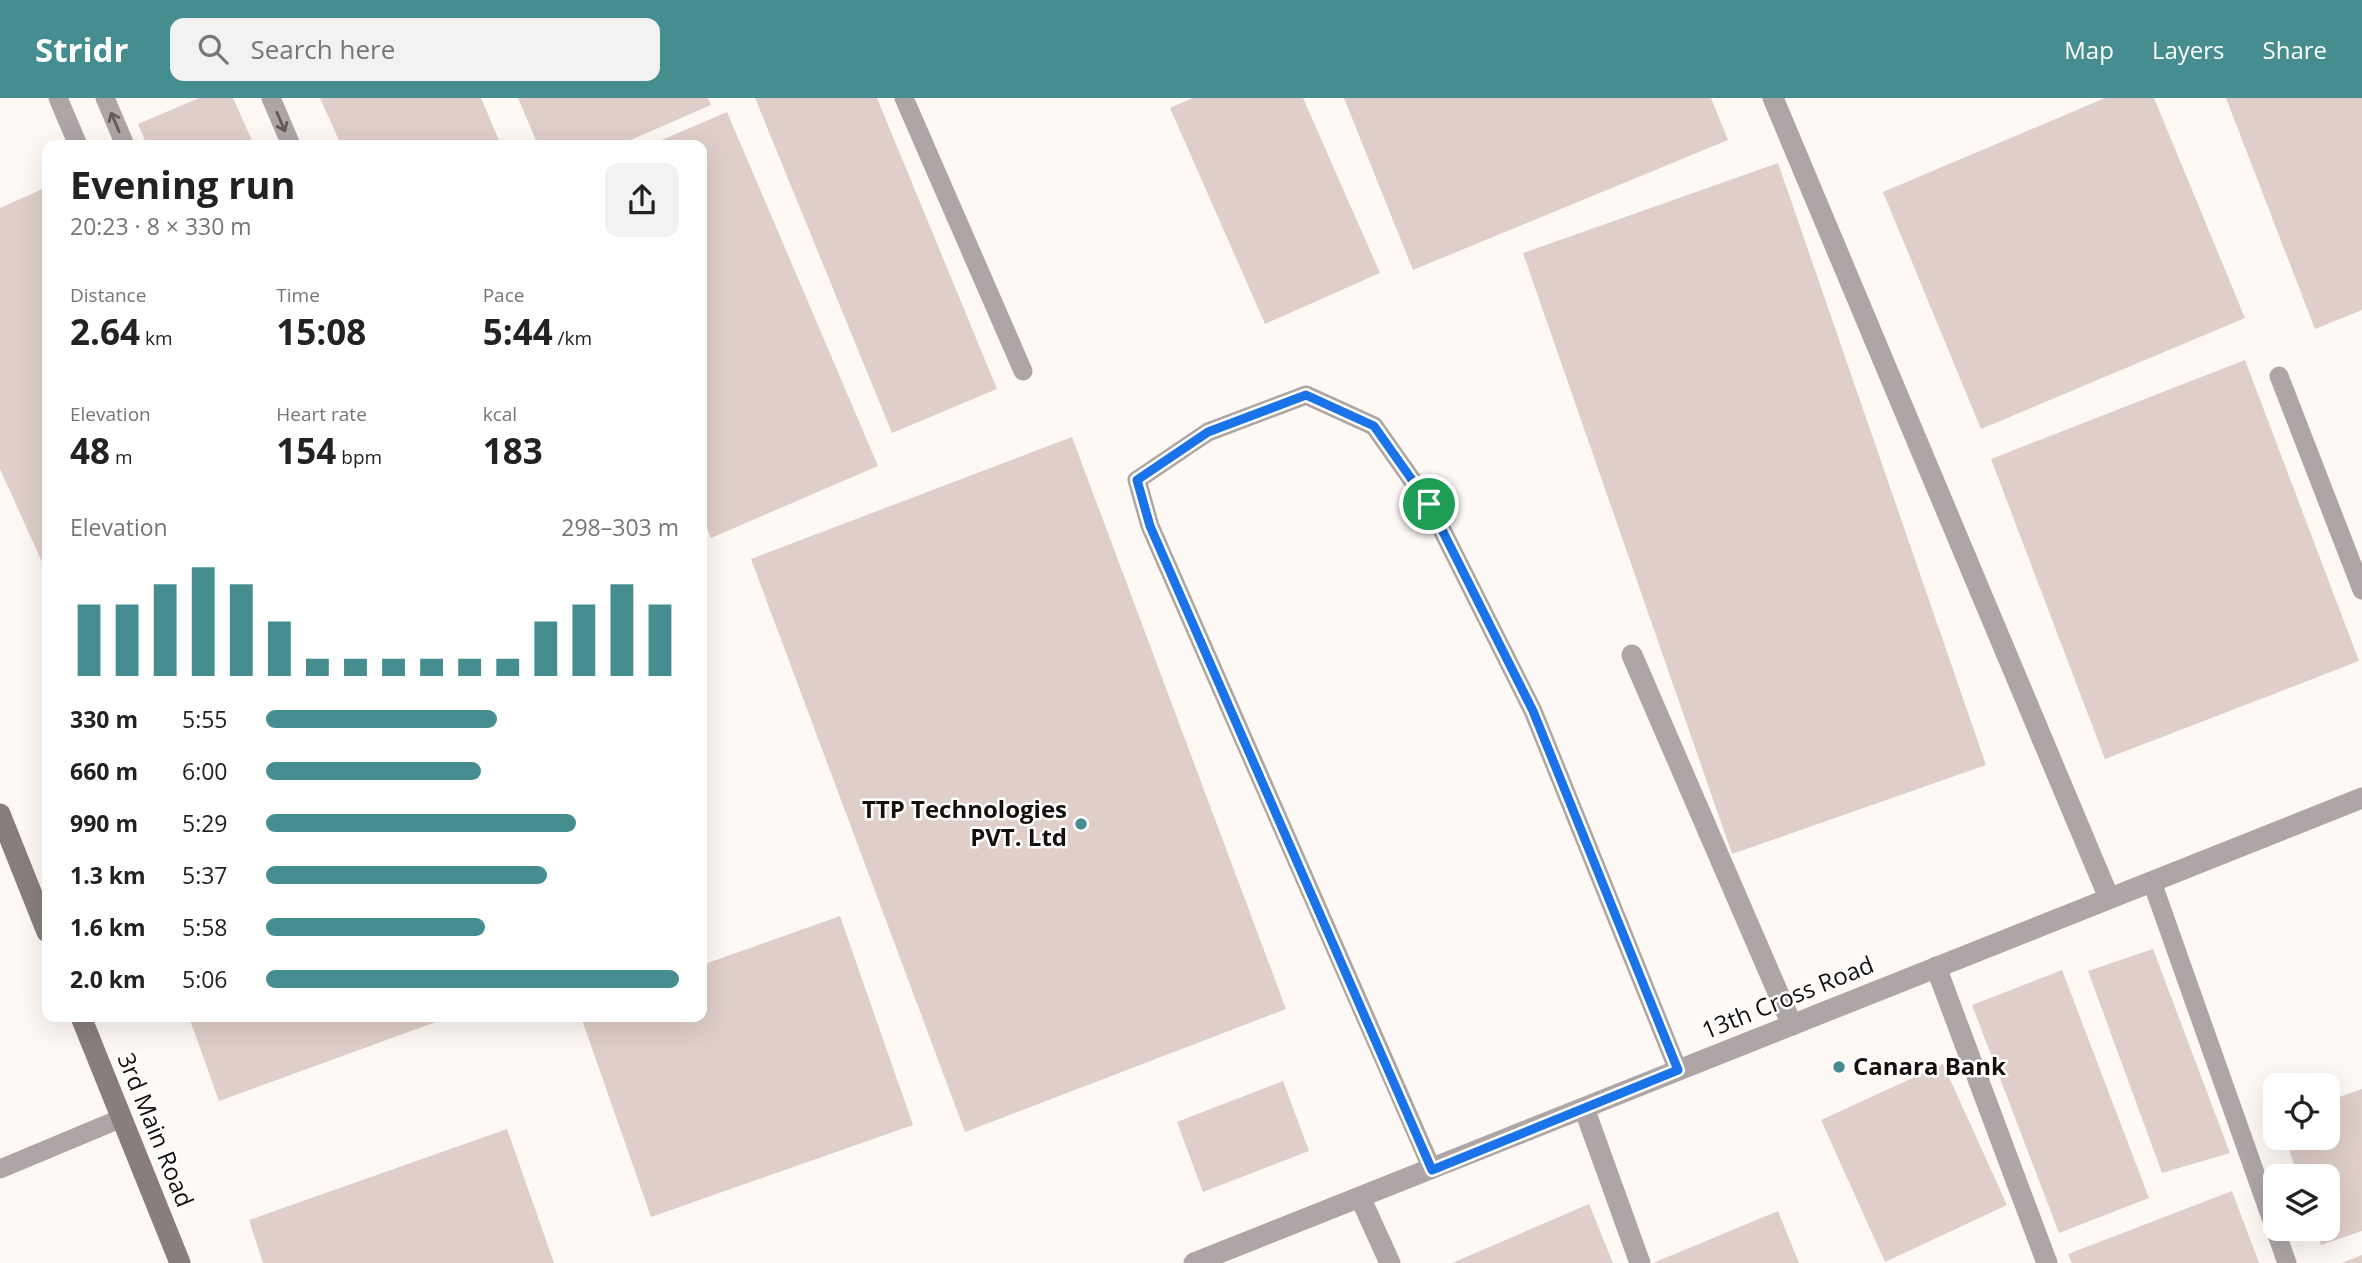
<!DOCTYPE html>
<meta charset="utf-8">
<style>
:root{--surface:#fff;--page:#f2f2f2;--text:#222;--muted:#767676;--accent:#458d8f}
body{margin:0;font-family:"Open Sans",sans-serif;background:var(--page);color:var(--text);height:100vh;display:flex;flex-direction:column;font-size:26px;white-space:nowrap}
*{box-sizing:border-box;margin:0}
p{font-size:23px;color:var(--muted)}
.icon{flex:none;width:38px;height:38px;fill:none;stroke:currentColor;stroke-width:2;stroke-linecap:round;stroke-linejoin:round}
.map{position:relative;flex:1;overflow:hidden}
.details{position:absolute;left:42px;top:42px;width:665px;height:882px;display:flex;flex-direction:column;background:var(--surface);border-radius:14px;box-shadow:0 7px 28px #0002}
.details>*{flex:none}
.buttons{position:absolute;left:2263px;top:975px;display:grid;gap:14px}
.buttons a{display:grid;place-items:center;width:77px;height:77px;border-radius:14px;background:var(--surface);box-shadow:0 7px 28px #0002;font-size:35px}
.pin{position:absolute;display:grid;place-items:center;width:60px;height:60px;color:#fff;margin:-30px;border:4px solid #fff;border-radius:50%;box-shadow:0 2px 7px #0007}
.round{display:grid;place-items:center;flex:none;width:74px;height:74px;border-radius:14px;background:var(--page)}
.summary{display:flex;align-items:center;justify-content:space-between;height:119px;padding:0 28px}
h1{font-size:38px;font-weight:700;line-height:52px}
.figures{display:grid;grid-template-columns:repeat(3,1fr);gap:10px;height:119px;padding:7px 28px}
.figures div{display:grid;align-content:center}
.figures b{font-size:35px;font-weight:700}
.figures small{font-size:19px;font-weight:400}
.figures p{font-size:19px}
.chart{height:196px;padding:14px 28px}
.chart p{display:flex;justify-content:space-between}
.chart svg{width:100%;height:126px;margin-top:7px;stroke:var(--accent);stroke-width:6}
ul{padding:0 28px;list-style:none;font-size:23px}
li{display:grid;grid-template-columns:112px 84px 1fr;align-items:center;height:52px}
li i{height:18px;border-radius:9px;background:var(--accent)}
header{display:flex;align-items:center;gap:42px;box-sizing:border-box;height:98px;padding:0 35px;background:var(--accent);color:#fff}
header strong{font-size:33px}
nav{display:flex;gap:38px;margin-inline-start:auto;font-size:24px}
.search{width:490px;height:63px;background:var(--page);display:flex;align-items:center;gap:18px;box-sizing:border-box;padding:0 24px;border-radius:14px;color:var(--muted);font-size:26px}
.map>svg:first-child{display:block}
.building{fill:#dfcfc8}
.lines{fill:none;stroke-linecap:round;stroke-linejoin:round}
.service{stroke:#aea6a6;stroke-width:19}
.minor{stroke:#aea6a6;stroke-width:21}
.tertiary{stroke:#aea6a6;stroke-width:21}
.secondary{stroke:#897e7e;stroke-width:21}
.oneway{stroke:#615a59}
.route-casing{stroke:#fff;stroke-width:14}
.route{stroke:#1a73e8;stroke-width:9}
.poi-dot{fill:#458d8f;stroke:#fff;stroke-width:2.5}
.labels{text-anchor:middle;stroke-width:5;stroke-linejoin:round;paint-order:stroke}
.poi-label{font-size:24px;font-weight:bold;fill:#140f0c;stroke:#fff;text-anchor:end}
.street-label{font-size:24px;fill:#140f0c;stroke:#fff}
</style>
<header>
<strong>Stridr</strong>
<div class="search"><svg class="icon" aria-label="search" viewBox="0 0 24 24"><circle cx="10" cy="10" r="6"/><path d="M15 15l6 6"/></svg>Search here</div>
<nav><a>Map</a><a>Layers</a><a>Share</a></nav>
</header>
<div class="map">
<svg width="2362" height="1165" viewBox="0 0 2362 1165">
<rect width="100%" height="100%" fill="#fef9f5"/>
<!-- building -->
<g class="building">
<polygon points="199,0 233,0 254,47 147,47 138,26"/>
<polygon points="320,0 481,0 501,47 341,47"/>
<polygon points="518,0 708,0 711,7 619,47 538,47"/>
<polygon points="755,0 877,0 997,291 892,335"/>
<polygon points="1192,0 1303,0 1380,175 1265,226 1170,10"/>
<polygon points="1344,0 1711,0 1728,42 1413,172"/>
<polygon points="2105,0 2154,0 2245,220 1981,331 1883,94"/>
<polygon points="2226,0 2362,0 2362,212 2315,231"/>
<polygon points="727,14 878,368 711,440 702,418 702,47 650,47"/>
<polygon points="1778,65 1986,667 1732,756 1523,155"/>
<polygon points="47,89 47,475 0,371 0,110"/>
<polygon points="2245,262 2359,563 2105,661 1991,361"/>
<polygon points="1072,339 1286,911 965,1034 751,461"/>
<polygon points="840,818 913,1027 651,1119 581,919 702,919 702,867"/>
<polygon points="2153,851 2230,1055 2162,1075 2088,873"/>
<polygon points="2062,872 2149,1100 2059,1135 1972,907"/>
<polygon points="189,919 443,919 444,921 219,1003"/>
<polygon points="1943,966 2007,1107 1885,1164 1821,1022"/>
<polygon points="1283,983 1309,1053 1203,1094 1177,1024"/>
<polygon points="2362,991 2362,1133 2321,1147 2315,1130 2328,1130 2328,1078 2298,1078 2285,1040 2328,1040 2328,1003"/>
<polygon points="507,1031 554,1165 263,1165 249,1122"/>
<polygon points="2232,1093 2259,1165 2072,1165 2068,1156"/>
<polygon points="1589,1106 1613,1165 1452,1165"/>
<polygon points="1778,1113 1799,1165 1653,1165"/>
<polygon points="2362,1157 2362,1165 2342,1165"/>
</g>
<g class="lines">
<!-- service -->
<g class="service">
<polyline points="58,0 78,47"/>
<polyline points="105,0 125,47"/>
<polyline points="271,0 291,47"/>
<polyline points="904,0 1023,273"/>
<polyline points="2279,278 2362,492"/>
<polyline points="2152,784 2287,1165"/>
<polyline points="0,1071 122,1020"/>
<polyline points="1432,1071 1150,428 1137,382 1208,334 1306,297 1374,328 1429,406 1533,613 1678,972"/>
</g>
<!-- minor -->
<g class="minor">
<polyline points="1773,0 2109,800"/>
<polyline points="1632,557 1792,927"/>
<polyline points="1936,869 2047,1165"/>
<polyline points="1584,1010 1640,1165"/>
<polyline points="1360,1099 1390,1165"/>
</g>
<!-- tertiary -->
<polyline class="tertiary" points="1194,1165 2362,700"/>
<!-- secondary -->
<g class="secondary">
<polyline points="0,716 47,834"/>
<polyline points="81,919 180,1165"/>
</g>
</g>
<!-- one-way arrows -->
<defs><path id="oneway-shaft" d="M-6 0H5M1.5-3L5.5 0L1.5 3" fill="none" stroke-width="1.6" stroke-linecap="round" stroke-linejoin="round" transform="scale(1.75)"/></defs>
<g class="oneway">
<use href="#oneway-shaft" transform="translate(115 24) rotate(-113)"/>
<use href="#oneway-shaft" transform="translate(281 24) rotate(67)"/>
</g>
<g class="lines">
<defs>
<polygon id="route" points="1306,297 1374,328 1429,406 1533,613 1678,972 1432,1072 1150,428 1137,382 1208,334"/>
</defs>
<!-- route casing -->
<use href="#route" class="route-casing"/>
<!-- route -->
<use href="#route" class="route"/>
</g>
<!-- markers -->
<g class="poi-dot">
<circle cx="1081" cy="726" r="7"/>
<circle cx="1839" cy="969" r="7"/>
</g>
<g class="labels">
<!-- poi labels -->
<g class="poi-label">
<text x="1067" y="720">TTP Technologies<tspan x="1067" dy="28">PVT. Ltd</tspan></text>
<text x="1853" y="977" text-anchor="start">Canara Bank</text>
</g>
<!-- street labels -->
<g class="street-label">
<text transform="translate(1788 900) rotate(-22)" y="8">13th Cross Road</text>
<text transform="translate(155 1032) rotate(68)" y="8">3rd Main Road</text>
</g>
</g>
</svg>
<div class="buttons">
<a><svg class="icon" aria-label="locate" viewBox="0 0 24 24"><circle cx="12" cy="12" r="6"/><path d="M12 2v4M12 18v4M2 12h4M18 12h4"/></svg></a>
<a><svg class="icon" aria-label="layers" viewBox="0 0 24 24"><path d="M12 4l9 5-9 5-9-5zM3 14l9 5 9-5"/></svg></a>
</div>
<div class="pin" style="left:1429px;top:406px;background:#1e9e55"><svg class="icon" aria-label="arrive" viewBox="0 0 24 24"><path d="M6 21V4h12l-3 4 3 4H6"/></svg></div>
<section class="details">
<div class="summary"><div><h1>Evening run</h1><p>20:23 · 8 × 330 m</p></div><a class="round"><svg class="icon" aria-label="share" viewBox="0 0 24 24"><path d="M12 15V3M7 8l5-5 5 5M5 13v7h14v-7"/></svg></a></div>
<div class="figures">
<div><p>Distance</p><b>2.64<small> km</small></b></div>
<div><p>Time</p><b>15:08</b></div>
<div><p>Pace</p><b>5:44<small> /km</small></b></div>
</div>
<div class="figures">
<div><p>Elevation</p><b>48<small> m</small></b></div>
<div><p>Heart rate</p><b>154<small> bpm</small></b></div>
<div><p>kcal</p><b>183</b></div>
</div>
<div class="chart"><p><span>Elevation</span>298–303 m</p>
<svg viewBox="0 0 160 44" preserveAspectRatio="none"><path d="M5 44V19M15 44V19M25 44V12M35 44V6M45 44V12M55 44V25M65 44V38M75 44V38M85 44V38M95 44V38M105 44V38M115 44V38M125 44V25M135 44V19M145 44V12M155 44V19"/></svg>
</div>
<ul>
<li><b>330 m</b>5:55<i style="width:56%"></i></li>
<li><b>660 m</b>6:00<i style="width:52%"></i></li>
<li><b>990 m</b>5:29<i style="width:75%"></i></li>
<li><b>1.3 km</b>5:37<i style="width:68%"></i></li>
<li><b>1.6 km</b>5:58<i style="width:53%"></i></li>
<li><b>2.0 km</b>5:06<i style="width:100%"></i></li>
</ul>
</section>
</div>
